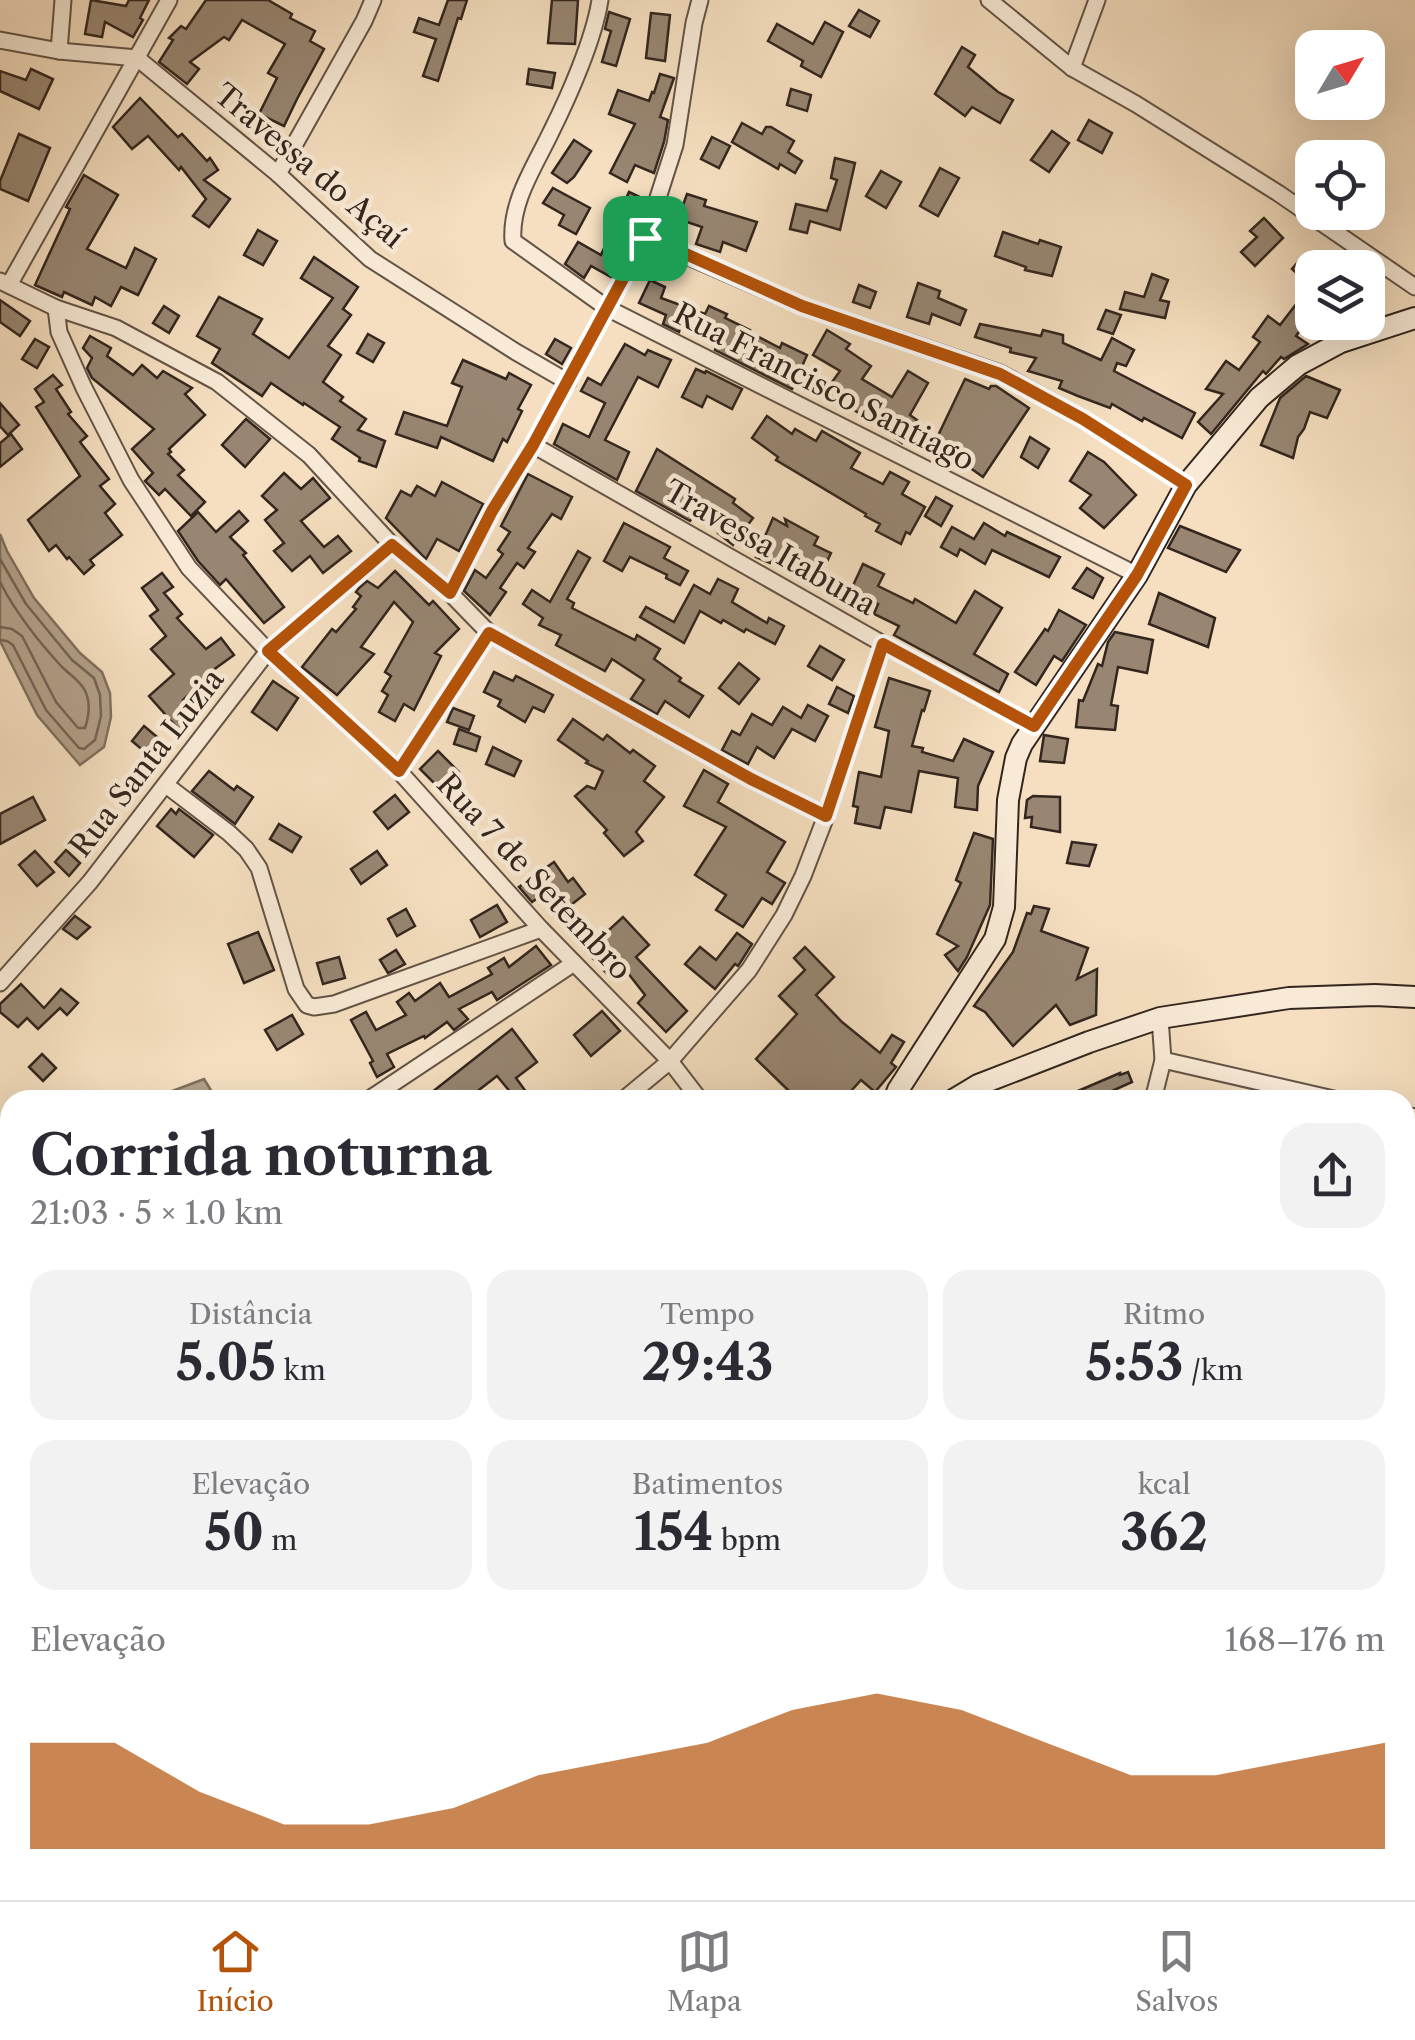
<!DOCTYPE html>
<html lang="pt">
<meta charset="utf-8">
<style>
:root{--surface:#fff;--page:#f2f2f3;--text:#2b2b33;--muted:#7c7c81;--line:#e1e1e2;--accent:#b45309}
body{margin:0;font-family:"Libre Caslon Text",serif;background:var(--page);color:var(--text);height:100vh;display:flex;flex-direction:column;font-size:38px;white-space:nowrap}
*{box-sizing:border-box;margin:0}
p{font-size:32px;color:var(--muted)}
.icon{flex:none;width:55px;height:55px;fill:none;stroke:currentColor;stroke-width:2;stroke-linecap:round;stroke-linejoin:round}
.map{position:relative;flex:1;overflow:hidden}
.drawer{position:absolute;left:0px;top:1090px;width:1415px;height:810px;display:flex;flex-direction:column;background:var(--surface);border-radius:30px 30px 0 0;box-shadow:0 10px 40px #0002}
.drawer>*{flex:none}
.needle{width:65px;rotate:52deg}
.tools{position:absolute;left:1295px;top:30px;display:grid;gap:20px}
.tools a{display:grid;place-items:center;width:90px;height:90px;border-radius:20px;background:var(--surface);box-shadow:0 10px 40px #0002;font-size:50px}
.pin{position:absolute;display:grid;place-items:center;width:85px;height:85px;color:#fff;margin:-42px;border-radius:20px;box-shadow:0 5px 15px #0006}
.round{display:grid;place-items:center;flex:none;width:105px;height:105px;border-radius:30px;background:var(--page)}
.headline{display:flex;align-items:center;justify-content:space-between;height:170px;padding:0 30px}
h1{font-size:55px;font-weight:800;line-height:75px}
.metrics{display:grid;grid-template-columns:repeat(3,1fr);gap:15px;height:170px;padding:10px 30px}
.metrics div{display:grid;align-content:center;border-radius:25px;background:var(--page);text-align:center}
.metrics b{font-size:50px;font-weight:800}
.metrics small{font-size:28px;font-weight:400}
.metrics p{font-size:28px}
.chart{height:280px;padding:20px 30px}
.chart p{display:flex;justify-content:space-between}
.chart svg{width:100%;height:180px;margin-top:10px;fill:var(--accent);opacity:.7}
.dock{display:flex;justify-content:space-around;align-items:center;height:140px;border-top:2px solid var(--line);background:var(--surface);font-size:28px;color:var(--muted)}
.dock a{display:grid;justify-items:center;gap:5px}
.dock .active{color:var(--accent)}
.map>svg:first-child{display:block}
.water{fill:#b3a089;stroke:#806f5e;stroke-width:2.5}
.lines{fill:none;stroke-linecap:round;stroke-linejoin:round}
.shore{stroke:#736354;stroke-width:2.5}
.building{fill:#988672;stroke:#33261e;stroke-width:2.5}
.street-casing{stroke:#645446;stroke-width:19}
.secondary-casing{stroke:#33261e;stroke-width:24}
.street{stroke:#f8ead6;stroke-width:15}
.secondary{stroke:#f8ead6;stroke-width:20}
.route-casing{stroke:#fff;stroke-width:20}
.route{stroke:#b45309;stroke-width:12}
.labels{text-anchor:middle;stroke-width:9;stroke-linejoin:round;paint-order:stroke}
.street-label{font-size:30px;fill:#33261e;stroke:#f8ead6}
</style>
<div class="map">
<svg width="1415" height="1900" viewBox="0 0 1415 1900">
<rect width="100%" height="100%" fill="#f5dfc0"/>
<filter id="stains"><feTurbulence type="fractalNoise" baseFrequency=".002" numOctaves="4"/><feColorMatrix values="0 0 0 0 .2 0 0 0 0 .09 0 0 0 0 .02 0 0 0 .5 -.17"/></filter>
<radialGradient id="worn" r=".72"><stop offset=".6" stop-color="#630" stop-opacity="0"/><stop offset="1" stop-color="#630" stop-opacity=".3"/></radialGradient>
<!-- water -->
<g class="water">
<polygon points="0,534 7,551 34,598 80,653 102,672 110,693 111,717 104,747 80,765 37,715 0,641"/>
<polygon points="204,1079 217,1100 171,1100 167,1093"/>
</g>
<g class="lines">
<!-- shore -->
<g class="shore">
<polyline points="0,559 26,604 72,660 94,678 100,695 101,716 95,740 84,749 79,748 46,710 13,645 7,641 0,640"/>
<path d="M 0,582 C 16,613 38,641 62,667 C 69,674 79,680 84,689 C 91,701 89,716 85,728 L 78,728 L 56,702 L 22,636 L 12,629 L 0,627"/>
</g>
</g>
<!-- building -->
<g class="building">
<polygon points="91,0 126,6 129,0 149,0 140,18 143,20 133,37 105,22 102,37 85,34"/>
<polygon points="206,0 268,0 292,14 290,18 315,31 310,41 324,49 297,99 284,126 259,114 277,78 268,73 285,44 242,20 229,40 224,37 190,62 199,69 187,84 159,62 173,40 169,38 181,26 186,29"/>
<polygon points="448,0 467,0 461,19 458,18 438,81 423,76 436,39 414,32 419,18 439,25"/>
<polygon points="552,0 578,0 575,44 548,43"/>
<polygon points="859,10 879,21 870,37 849,26"/>
<polygon points="609,12 630,19 616,66 602,62 611,31 605,29"/>
<polygon points="651,13 670,15 665,61 646,58"/>
<polygon points="825,22 843,32 821,77 801,66 803,61 768,41 777,24 813,44"/>
<polygon points="962,47 975,55 968,67 998,92 1013,100 1000,123 972,107 965,116 935,94"/>
<polygon points="31,69 53,79 39,109 0,91 0,71 26,80"/>
<polygon points="529,69 555,73 552,88 527,84"/>
<polygon points="660,74 674,78 660,117 668,120 664,142 654,173 635,165 627,182 610,173 635,124 609,114 618,90 649,101 652,92 654,93"/>
<polygon points="791,89 811,95 807,111 787,105"/>
<polygon points="140,98 178,137 182,134 207,161 210,158 218,170 204,180 230,199 209,227 193,216 206,199 181,167 179,170 148,136 132,149 113,127"/>
<polygon points="1089,120 1112,133 1102,153 1078,140"/>
<polygon points="742,123 762,134 766,127 771,127 794,141 788,152 802,161 795,173 780,164 778,169 732,142"/>
<polygon points="1052,131 1069,143 1049,172 1031,160"/>
<polygon points="19,134 50,148 28,201 0,189 0,181"/>
<polygon points="712,137 730,146 719,168 701,159"/>
<polygon points="574,140 591,151 574,177 567,183 552,173"/>
<polygon points="835,158 855,163 840,230 810,221 807,233 790,229 796,204 827,211 837,180 831,178"/>
<polygon points="940,168 959,178 938,216 920,206"/>
<polygon points="881,171 901,182 886,208 866,196"/>
<polygon points="84,175 118,195 87,249 126,268 135,248 156,259 138,295 121,287 111,306 95,297 92,305 64,292 62,297 35,285 70,209 66,207"/>
<polygon points="553,188 590,208 576,234 559,225 564,215 543,203"/>
<polygon points="629,192 646,200 635,234 611,277 591,266 584,278 565,264 578,242 601,255"/>
<polygon points="687,194 706,200 704,206 757,222 746,251 723,242 720,252 696,244 702,227 678,219"/>
<polygon points="1264,218 1283,238 1255,266 1241,252 1257,237 1250,231"/>
<polygon points="258,230 277,241 263,265 244,255"/>
<polygon points="1003,232 1038,244 1040,240 1061,247 1052,276 1025,270 1026,267 995,256"/>
<polygon points="1304,255 1317,267 1312,268 1312,272 1305,281 1292,269"/>
<polygon points="314,257 358,287 343,309 351,315 328,346 341,355 323,382 343,397 340,401 366,419 358,430 385,441 376,467 359,461 360,458 332,439 340,427 304,403 303,405 271,383 262,396 212,363 220,349 197,336 219,297 262,319 253,334 289,358 333,298 301,278"/>
<polygon points="1152,274 1168,280 1160,300 1169,302 1165,318 1120,309 1125,292 1144,297"/>
<polygon points="650,280 665,287 661,298 705,314 709,306 727,314 725,318 750,330 749,332 780,348 782,343 807,355 792,389 715,350 719,341 681,324 679,332 663,324 666,315 639,303"/>
<polygon points="918,283 940,291 938,298 966,310 960,325 932,314 929,324 907,317"/>
<polygon points="859,285 876,292 870,308 853,302"/>
<polygon points="1304,294 1312,300 1312,314 1296,336 1308,344 1284,359 1281,357 1266,374 1263,371 1211,434 1198,422 1223,394 1206,389 1226,361 1239,370 1260,342 1253,337 1268,316 1280,325"/>
<polygon points="0,300 30,321 20,336 0,322"/>
<polygon points="164,306 179,316 169,333 153,323"/>
<polygon points="1106,310 1121,315 1113,334 1098,329"/>
<polygon points="980,324 1041,336 1043,330 1063,335 1063,343 1101,360 1112,338 1134,350 1126,366 1117,363 1114,371 1195,413 1182,438 1144,418 1142,421 1112,404 1110,408 1078,396 1059,388 1062,381 1028,371 1036,358 1010,352 1011,348 975,337"/>
<polygon points="827,330 850,344 846,349 871,366 862,379 892,397 908,371 928,383 910,415 917,420 902,443 873,422 825,392 840,371 813,355"/>
<polygon points="368,334 384,343 373,362 357,353"/>
<polygon points="90,336 111,348 107,356 133,375 142,365 157,378 163,371 192,388 185,394 205,415 169,449 171,452 168,454 184,470 178,475 205,502 191,516 165,489 159,495 145,481 153,473 132,449 154,429 92,378 87,368 92,358 83,348"/>
<polygon points="35,339 49,347 37,368 22,359"/>
<polygon points="555,339 571,348 562,364 546,354"/>
<polygon points="625,344 645,355 648,350 671,360 658,387 638,377 605,440 629,452 617,480 554,444 563,424 589,437 605,403 581,391 588,378 601,385"/>
<polygon points="463,360 506,379 509,373 531,385 518,409 522,411 507,442 503,439 493,461 441,437 437,448 396,434 404,412 447,426 462,387 452,383"/>
<polygon points="696,369 705,373 706,371 742,389 732,409 707,396 702,407 682,397"/>
<polygon points="53,375 62,385 56,389 71,412 68,414 87,436 80,442 109,479 100,486 115,504 105,513 122,535 90,560 94,565 84,574 69,557 67,559 56,545 49,551 28,520 80,476 36,407 44,402 35,389"/>
<polygon points="1306,376 1340,390 1327,418 1310,412 1304,429 1298,437 1293,458 1261,445 1280,398"/>
<polygon points="965,379 989,389 991,386 996,386 1029,408 983,477 969,467 971,465 934,444"/>
<polygon points="0,403 19,425 8,435 0,426"/>
<polygon points="767,416 792,434 795,429 816,441 822,431 860,453 851,468 883,484 890,472 909,482 902,494 925,507 910,534 906,532 901,544 876,531 880,524 865,516 866,514 776,460 778,457 752,438"/>
<polygon points="246,419 270,439 245,467 222,445"/>
<polygon points="11,434 22,449 0,467 0,443"/>
<polygon points="1030,437 1049,449 1038,468 1021,457"/>
<polygon points="657,449 735,499 733,503 753,518 733,545 718,533 722,528 696,513 690,521 636,491"/>
<polygon points="1088,452 1104,462 1136,495 1104,528 1080,508 1091,495 1070,481"/>
<polygon points="284,473 301,489 313,478 330,498 301,521 324,547 338,536 351,551 323,573 310,556 292,571 274,551 284,543 265,520 277,510 262,496"/>
<polygon points="528,474 572,497 561,519 552,514 528,548 535,552 524,568 517,563 500,588 506,592 490,615 464,591 475,570 486,578 503,554 498,550 510,532 501,526"/>
<polygon points="442,482 483,504 459,551 437,539 426,559 386,518 401,491 411,496 417,486 435,496"/>
<polygon points="936,497 952,506 941,526 925,516"/>
<polygon points="239,511 248,521 230,537 246,553 243,555 284,607 264,623 226,579 220,585 198,561 178,531 198,512 216,532"/>
<polygon points="773,518 787,526 785,519 818,537 814,545 831,553 823,570 805,561 798,575 772,560 770,563 756,557"/>
<polygon points="624,523 670,547 664,558 688,571 680,585 666,578 667,575 630,557 622,571 604,561"/>
<polygon points="984,523 1005,536 1007,532 1060,557 1049,577 992,550 985,564 960,549 957,556 941,547 952,527 974,539"/>
<polygon points="1180,526 1240,550 1226,572 1168,548"/>
<polygon points="578,551 590,558 567,599 574,603 572,608 635,640 637,635 660,649 654,659 681,678 679,681 703,696 689,717 665,701 657,714 631,699 644,680 612,659 605,671 556,645 561,635 539,625 543,618 523,604 532,590 550,602"/>
<polygon points="863,564 884,574 878,586 913,603 915,599 956,623 975,591 1002,608 974,654 1008,674 999,692 894,635 899,626 874,614 878,604 850,592"/>
<polygon points="1087,568 1103,578 1093,598 1073,588"/>
<polygon points="395,571 429,605 433,601 459,629 435,653 441,656 414,710 404,704 395,721 379,712 388,695 382,691 391,676 385,672 413,622 394,602 361,647 374,654 337,695 302,667 332,629 336,632 356,609 353,607 361,596 356,592 359,588 367,581 378,588"/>
<polygon points="162,573 173,587 164,593 182,614 177,618 206,649 221,638 234,655 216,668 183,700 197,715 180,731 149,696 174,674 151,649 166,636 150,616 158,610 142,588"/>
<polygon points="718,579 738,589 732,602 767,623 769,618 784,626 775,644 746,629 744,632 723,620 721,623 700,611 684,643 640,617 646,607 674,622 694,585 710,594"/>
<polygon points="1159,593 1215,618 1208,647 1149,624"/>
<polygon points="1059,610 1086,625 1062,661 1054,656 1036,685 1015,672 1045,629 1048,631"/>
<polygon points="1115,632 1153,640 1147,673 1118,667 1111,705 1118,706 1115,730 1076,727 1079,700 1083,701 1098,664 1102,666 1108,642"/>
<polygon points="820,646 844,660 832,680 808,666"/>
<polygon points="739,663 759,679 739,704 719,688"/>
<polygon points="494,672 513,681 516,676 553,695 544,712 533,707 525,722 498,706 501,700 484,692"/>
<polygon points="889,678 930,691 924,711 922,710 912,746 923,748 922,752 953,761 964,739 993,752 978,786 977,810 955,807 958,778 919,771 911,812 885,807 880,828 855,823 858,807 853,806 859,772 881,777 889,731 875,727"/>
<polygon points="273,681 298,698 277,730 252,712"/>
<polygon points="837,687 854,696 848,713 829,704"/>
<polygon points="808,705 828,716 815,741 792,729 774,758 757,747 748,764 722,750 732,731 740,735 752,714 772,725 783,707 801,718"/>
<polygon points="453,708 474,716 469,730 447,722"/>
<polygon points="573,719 603,740 607,735 630,753 633,750 655,766 644,781 664,797 636,832 643,841 624,856 604,833 607,830 575,796 587,786 595,789 603,771 586,763 588,761 558,740"/>
<polygon points="144,726 169,747 157,762 132,741"/>
<polygon points="459,729 480,737 476,751 454,744"/>
<polygon points="1044,735 1068,739 1064,763 1040,761"/>
<polygon points="493,747 521,761 514,776 486,764"/>
<polygon points="438,751 459,772 442,791 420,769"/>
<polygon points="704,770 728,784 718,802 785,842 767,872 785,883 772,904 762,898 743,927 716,910 726,895 695,875 726,827 684,806"/>
<polygon points="209,771 234,790 237,786 253,797 235,824 192,791"/>
<polygon points="395,795 409,812 388,829 374,812"/>
<polygon points="1033,796 1060,797 1060,832 1031,827 1032,817 1025,818 1027,800"/>
<polygon points="33,797 45,820 0,844 0,814"/>
<polygon points="171,809 176,814 179,809 213,835 194,857 157,826"/>
<polygon points="279,824 301,837 292,852 270,839"/>
<polygon points="974,833 993,839 990,905 967,957 958,971 945,955 958,946 937,934 961,883 956,880"/>
<polygon points="1072,842 1096,845 1089,866 1067,863"/>
<polygon points="66,850 80,863 69,876 55,862"/>
<polygon points="35,851 54,872 37,886 19,865"/>
<polygon points="377,851 387,865 361,884 351,869"/>
<polygon points="554,862 568,882 573,878 585,894 558,915 542,895 532,902 519,887"/>
<polygon points="497,905 507,922 480,937 471,920"/>
<polygon points="1034,906 1049,909 1041,931 1088,948 1077,979 1097,969 1096,1015 1070,1025 1056,1005 1013,1046 985,1012 974,1006 1013,952 1027,913 1031,914"/>
<polygon points="406,909 415,926 397,936 388,919"/>
<polygon points="75,916 90,927 77,939 63,929"/>
<polygon points="623,917 649,945 636,957 687,1011 666,1032 638,1003 645,995 624,968 612,979 586,951"/>
<polygon points="258,932 274,970 244,983 228,944"/>
<polygon points="737,933 752,944 740,963 738,966 735,964 715,989 685,964 700,947 716,960"/>
<polygon points="536,946 551,965 497,1000 492,992 459,1009 468,1019 454,1030 447,1022 425,1038 424,1036 387,1054 394,1067 377,1077 370,1063 373,1061 351,1020 366,1012 376,1030 406,1015 397,1002 409,993 415,1001 440,983 449,997 492,974 488,968 504,958 509,967"/>
<polygon points="805,947 834,977 816,995 842,1022 880,1053 892,1035 904,1042 891,1063 896,1067 875,1092 861,1080 843,1100 784,1100 790,1092 756,1059 797,1014 779,996 805,970 794,958"/>
<polygon points="396,950 405,964 388,973 380,960"/>
<polygon points="339,957 345,978 323,984 317,963"/>
<polygon points="21,984 44,1008 61,989 78,1003 67,1015 60,1008 38,1029 27,1018 18,1027 0,1012 0,1004"/>
<polygon points="602,1011 620,1031 591,1056 574,1035"/>
<polygon points="292,1015 303,1034 277,1050 265,1030"/>
<polygon points="512,1029 537,1062 516,1078 532,1100 517,1100 497,1076 466,1100 422,1100"/>
<polygon points="42,1054 56,1068 43,1081 29,1067"/>
<polygon points="1128,1072 1132,1082 1092,1100 1057,1100 1120,1073 1120,1075"/>
</g>
<g class="lines">
<defs>
<g id="street">
<path d="M 600,0 C 594,39 569,96 551,132 C 535,166 510,202 513,241 L 607,308 L 1137,575"/>
<polyline points="989,0 1072,68 1136,104 1278,193 1415,287"/>
<polyline points="0,40 59,51 137,58 278,174 370,259 516,352 568,382"/>
<polyline points="59,51 63,0"/>
<polyline points="1072,68 1097,0"/>
<polyline points="278,174 364,21 373,0"/>
<polyline points="645,238 802,306 1000,373 1083,419 1186,485"/>
<polyline points="0,281 56,308 116,328 217,382 309,455 392,545 450,593 489,633 751,779 826,816"/>
<polyline points="9,285 169,0"/>
<polyline points="56,308 59,332 84,388 131,480 189,568 268,651 399,771 541,929 670,1061 700,1100"/>
<polyline points="533,445 883,644 1034,726"/>
<polyline points="450,593 492,511 533,445 645,238 675,145 694,23 700,0"/>
<polyline points="399,771 489,633"/>
<polyline points="166,785 229,833 246,849 259,868 296,989 307,1005 314,1007 334,1004 541,929"/>
<polyline points="0,983 90,882 268,651 392,545"/>
<polyline points="1163,1060 1338,1100"/>
<polyline points="368,1100 574,963"/>
<polyline points="623,1100 670,1061 749,970 784,915 803,876 826,816 883,644"/>
<polyline points="1153,1100 1163,1060 1160,1018"/>
<polyline points="1405,1115 1415,1117"/>
<polyline points="0,1135 10,1148"/>
<polyline points="1405,1214 1415,1216"/>
<polyline points="1405,1353 1415,1297"/>
<polyline points="1405,1388 1415,1389"/>
<polyline points="0,1393 10,1388"/>
<polyline points="1405,1490 1415,1492"/>
<polyline points="0,1602 10,1596"/>
<polyline points="413,1890 420,1900"/>
<polyline points="789,1890 798,1900"/>
<polyline points="891,1900 898,1890"/>
</g>
<g id="secondary">
<polyline points="894,1100 898,1090 995,939 1004,907 1008,800 1016,758 1022,744 1137,575 1186,485 1259,398 1298,365 1341,342 1415,318"/>
<polyline points="953,1100 978,1085 1089,1042 1160,1018 1289,998 1375,995 1415,997"/>
<polyline points="16,1900 22,1890"/>
</g>
</defs>
<!-- street casing -->
<use href="#street" class="street-casing"/>
<!-- secondary casing -->
<use href="#secondary" class="secondary-casing"/>
<!-- street -->
<use href="#street" class="street"/>
<!-- secondary -->
<use href="#secondary" class="secondary"/>
</g>
<g class="lines">
<defs>
<polygon id="route" points="645,238 670,247 802,306 1000,374 1083,419 1186,485 1137,575 1034,726 883,644 826,816 751,779 489,633 399,771 268,651 392,545 450,593 492,511 533,445"/>
</defs>
<!-- route casing -->
<use href="#route" class="route-casing"/>
<!-- route -->
<use href="#route" class="route"/>
</g>
<g class="labels">
<!-- street labels -->
<g class="street-label">
<text transform="translate(309 166) rotate(40)" y="10">Travessa do Açaí</text>
<text transform="translate(824 387) rotate(27)" y="10">Rua Francisco Santiago</text>
<text transform="translate(770 548) rotate(30)" y="10">Travessa Itabuna</text>
<text transform="translate(147 763) rotate(-52)" y="10">Rua Santa Luzia</text>
<text transform="translate(534 877) rotate(47)" y="10">Rua 7 de Setembro</text>
</g>
</g>
<rect width="100%" height="100%" filter="url(#stains)"/>
<rect width="100%" height="100%" fill="url(#worn)"/>
</svg>
<div class="tools">
<a><svg class="needle" viewBox="-14 -14 28 28"><path d="M0-13l5 13h-10z" fill="#e53935"/><path d="M0 13l5-13h-10z" fill="#7c7c81"/></svg></a>
<a><svg class="icon" aria-label="locate" viewBox="0 0 24 24"><circle cx="12" cy="12" r="6"/><path d="M12 2v4M12 18v4M2 12h4M18 12h4"/></svg></a>
<a><svg class="icon" aria-label="layers" viewBox="0 0 24 24"><path d="M12 4l9 5-9 5-9-5zM3 14l9 5 9-5"/></svg></a>
</div>
<div class="pin" style="left:645px;top:238px;background:#1e9e55"><svg class="icon" aria-label="arrive" viewBox="0 0 24 24"><path d="M6 21V4h12l-3 4 3 4H6"/></svg></div>
<section class="drawer">
<div class="headline"><div><h1>Corrida noturna</h1><p>21:03 · 5 × 1.0 km</p></div><a class="round"><svg class="icon" aria-label="share" viewBox="0 0 24 24"><path d="M12 15V3M7 8l5-5 5 5M5 13v7h14v-7"/></svg></a></div>
<div class="metrics">
<div><p>Distância</p><b>5.05<small> km</small></b></div>
<div><p>Tempo</p><b>29:43</b></div>
<div><p>Ritmo</p><b>5:53<small> /km</small></b></div>
</div>
<div class="metrics">
<div><p>Elevação</p><b>50<small> m</small></b></div>
<div><p>Batimentos</p><b>154<small> bpm</small></b></div>
<div><p>kcal</p><b>362</b></div>
</div>
<div class="chart"><p><span>Elevação</span>168–176 m</p>
<svg viewBox="0 0 160 44" preserveAspectRatio="none"><path d="M0 44V18L10 18L20 30L30 38L40 38L50 34L60 26L70 22L80 18L90 10L100 6L110 10L120 18L130 26L140 26L150 22L160 18V44z"/></svg>
</div>
</section>
</div>
<nav class="dock">
<a class="active"><svg class="icon" aria-label="home" viewBox="0 0 24 24"><path d="M3 11l9-7 9 7M6 9v11h12V9"/></svg>Início</a>
<a><svg class="icon" aria-label="map" viewBox="0 0 24 24"><path d="M3 6l6-2 6 2 6-2v14l-6 2-6-2-6 2zM9 4v14M15 6v14"/></svg>Mapa</a>
<a><svg class="icon" aria-label="saved" viewBox="0 0 24 24"><path d="M7 4h10v16l-5-4-5 4z"/></svg>Salvos</a>
</nav>
